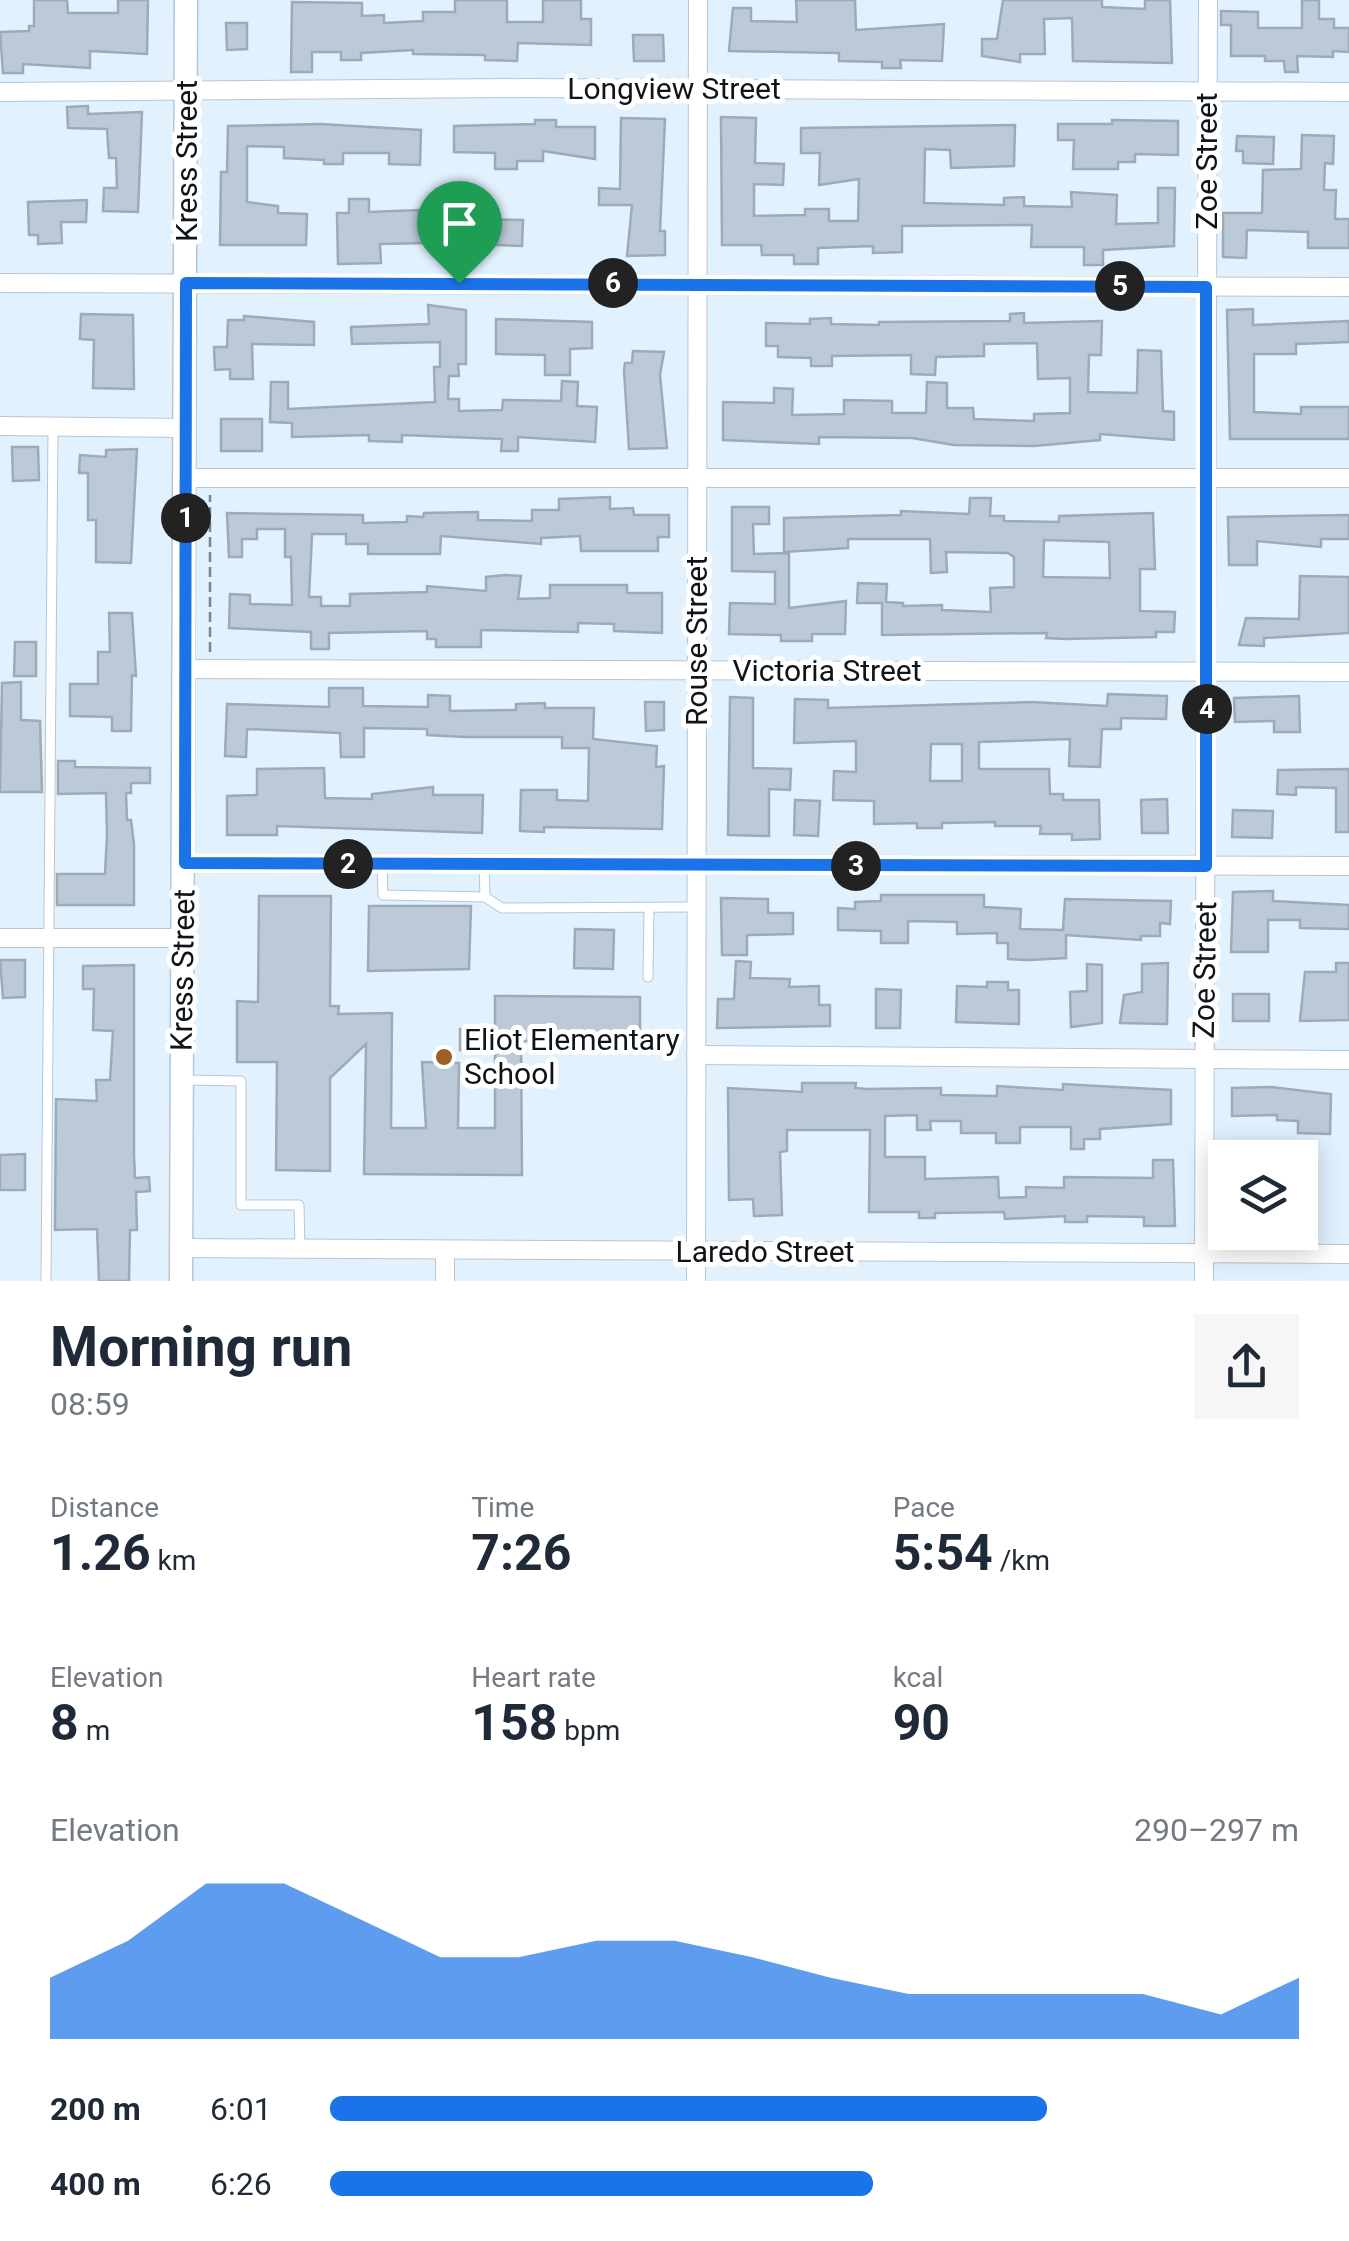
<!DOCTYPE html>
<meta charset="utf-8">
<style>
:root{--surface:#fff;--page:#f6f6f7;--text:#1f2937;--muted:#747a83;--accent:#1a73e8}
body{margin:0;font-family:Roboto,sans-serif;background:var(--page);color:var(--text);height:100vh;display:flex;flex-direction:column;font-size:38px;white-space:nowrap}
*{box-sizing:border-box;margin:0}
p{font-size:32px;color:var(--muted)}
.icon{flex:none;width:55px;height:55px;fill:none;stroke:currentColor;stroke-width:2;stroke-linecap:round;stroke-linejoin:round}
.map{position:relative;height:1281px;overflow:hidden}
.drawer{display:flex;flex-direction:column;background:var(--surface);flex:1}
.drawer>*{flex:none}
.buttons{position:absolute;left:1208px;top:1140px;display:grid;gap:20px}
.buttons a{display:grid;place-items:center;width:110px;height:110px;border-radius:0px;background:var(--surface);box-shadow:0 5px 25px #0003;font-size:50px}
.pin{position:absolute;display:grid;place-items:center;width:85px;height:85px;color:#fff;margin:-102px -42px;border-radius:50% 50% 50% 0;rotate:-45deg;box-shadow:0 0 10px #0007}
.pin .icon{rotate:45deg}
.km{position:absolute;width:50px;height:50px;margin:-25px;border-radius:50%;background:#222;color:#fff;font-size:28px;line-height:50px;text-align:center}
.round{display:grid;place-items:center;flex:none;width:105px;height:105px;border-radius:0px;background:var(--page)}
.headline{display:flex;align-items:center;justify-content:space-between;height:170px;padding:0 50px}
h1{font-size:55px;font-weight:700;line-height:75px}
.metrics{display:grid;grid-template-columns:repeat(3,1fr);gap:15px;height:170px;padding:10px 50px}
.metrics div{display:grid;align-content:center}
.metrics b{font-size:50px;font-weight:700}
.metrics small{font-size:28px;font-weight:400}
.metrics p{font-size:28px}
.chart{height:280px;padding:20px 50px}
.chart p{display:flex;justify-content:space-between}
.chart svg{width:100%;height:180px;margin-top:10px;fill:var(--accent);opacity:.7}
ul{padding:0 50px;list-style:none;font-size:32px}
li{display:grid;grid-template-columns:160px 120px 1fr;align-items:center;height:75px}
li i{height:25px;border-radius:12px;background:var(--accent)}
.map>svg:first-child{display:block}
.building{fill:#bccad7;stroke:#9daab7;stroke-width:2.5;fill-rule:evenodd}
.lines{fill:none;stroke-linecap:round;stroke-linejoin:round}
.lane-casing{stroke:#b8c6d3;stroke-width:11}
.street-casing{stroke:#b8c6d3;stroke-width:20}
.secondary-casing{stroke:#b8c6d3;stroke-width:25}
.path{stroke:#7a848d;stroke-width:2.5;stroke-dasharray:10 5;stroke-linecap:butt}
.lane{stroke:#fff;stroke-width:9}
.street{stroke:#fff;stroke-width:18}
.secondary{stroke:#fff;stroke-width:22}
.route-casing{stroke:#fff;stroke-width:20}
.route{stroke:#1a73e8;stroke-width:12}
.poi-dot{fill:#9e5e28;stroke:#fff;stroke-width:4}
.labels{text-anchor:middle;stroke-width:10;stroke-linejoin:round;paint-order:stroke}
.street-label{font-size:30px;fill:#0f1419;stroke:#fff}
.poi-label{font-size:30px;fill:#0f1419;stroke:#fff;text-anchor:start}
</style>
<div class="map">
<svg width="1349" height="1281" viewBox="0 0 1349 1281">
<rect width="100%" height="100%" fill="#e2f1fe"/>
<!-- building -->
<g class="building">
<polygon points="34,0 67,0 68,13 118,13 118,0 148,0 147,54 90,51 90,68 23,64 23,73 3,73 0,32 29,31 29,26 34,26"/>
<polygon points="455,0 507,0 507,22 543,22 543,0 581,0 581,19 591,19 591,45 518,43 517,61 485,60 485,55 413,54 413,50 361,53 361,60 341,60 341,52 312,52 312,72 291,72 292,2 362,3 362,16 384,15 384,23 423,21 423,12 455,12"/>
<polygon points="796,0 855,0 856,30 944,24 942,61 900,60 901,68 882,68 882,62 839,61 839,53 729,51 733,8 751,8 751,21 797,22"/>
<polygon points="1003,0 1102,0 1102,7 1145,9 1145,0 1170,0 1172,63 1073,61 1072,18 1044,19 1045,54 1020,54 1020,62 982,56 982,39 997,39"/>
<polygon points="1302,0 1319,0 1319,19 1334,19 1334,28 1349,28 1349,52 1333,51 1333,57 1297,56 1298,72 1285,72 1284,61 1265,61 1265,56 1231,56 1231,25 1221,25 1221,11 1258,12 1258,28 1302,28"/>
<polygon points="226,23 247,23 247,49 227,50"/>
<polygon points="633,35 663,35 664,61 634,61"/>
<polygon points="88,106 88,114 142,112 138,212 103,211 104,188 117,188 116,158 109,158 107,129 68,128 67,107"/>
<polygon points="721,117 756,118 755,163 784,164 783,185 754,184 754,216 805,215 805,209 829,209 829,221 858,221 859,179 819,185 820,153 801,153 801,128 1015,125 1014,166 951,168 950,150 925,149 924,203 1004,205 1004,198 1024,197 1024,206 1072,207 1071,192 1117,195 1116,224 1158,223 1158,188 1175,188 1174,246 1103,250 1103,265 1084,265 1084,247 1031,247 1032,225 902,226 902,252 873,253 873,246 818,248 818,264 794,264 794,255 762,255 761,245 722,245"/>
<polygon points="621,118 665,119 660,231 665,231 665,255 627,256 632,205 599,205 599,188 620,189"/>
<polygon points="535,120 556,120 556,127 595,127 595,159 543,151 543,161 517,161 517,169 495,169 495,153 454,152 454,126 535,124"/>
<polygon points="1112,120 1178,121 1178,155 1135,154 1135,162 1118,162 1118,169 1073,169 1074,140 1058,140 1058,124 1112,124"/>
<polygon points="320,124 421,130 420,165 389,164 389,153 343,153 343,164 324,164 324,160 284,158 284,147 247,146 247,202 278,206 278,213 307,214 306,245 220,245 221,172 227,172 228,126"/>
<polygon points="1302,135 1334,136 1333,164 1325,163 1324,190 1336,190 1335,219 1349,219 1349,248 1308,248 1308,232 1247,230 1246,258 1223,257 1223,213 1262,213 1263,170 1301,169"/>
<polygon points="1237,136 1274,137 1273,164 1243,163 1243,151 1236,151"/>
<polygon points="349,199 369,199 369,212 419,210 419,220 452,220 452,210 471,210 471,219 523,220 522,246 471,244 471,249 452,249 452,245 429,243 380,244 381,263 338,264 337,213 349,213"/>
<polygon points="87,200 86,222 61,222 62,243 38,244 38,235 29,235 28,202"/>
<polygon points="428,305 466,310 466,364 458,364 459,376 449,376 448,399 459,399 459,411 502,410 503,400 561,401 562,381 578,382 577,406 597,407 595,442 518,437 518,451 501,451 502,439 402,435 402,442 369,441 369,435 292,437 292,423 270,422 271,382 288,382 288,409 435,402 434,367 440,367 440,342 352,344 351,327 429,324"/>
<polygon points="1253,309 1253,325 1349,321 1349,342 1296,344 1296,354 1254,354 1254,412 1301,414 1301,407 1349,407 1349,439 1230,439 1227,310"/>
<polygon points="1024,313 1024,323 1102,321 1101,355 1089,355 1088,392 1137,393 1138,350 1161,351 1163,411 1174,412 1174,440 1100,434 1100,440 1034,446 954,445 912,438 819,437 819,444 723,440 723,402 774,403 774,388 793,389 792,415 844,414 844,400 892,401 892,413 926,413 927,382 947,383 947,408 973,408 974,419 1034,421 1034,414 1070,413 1070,378 1038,379 1037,343 984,344 984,356 936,357 935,375 911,374 911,355 832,356 832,366 811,366 811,358 778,357 778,346 766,346 766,323 810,324 810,319 831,318 831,324 879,325 879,322 1010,321 1010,314"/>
<polygon points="81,314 133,315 134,389 93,388 94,340 80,339"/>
<polygon points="244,316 314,322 314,345 252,344 253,379 230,379 230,369 215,370 214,347 227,347 228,320 244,320"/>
<polygon points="496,319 592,322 592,348 570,349 570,375 545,375 545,355 496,354"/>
<polygon points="633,351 664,352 660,375 667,448 629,449 624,370 625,363 632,363"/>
<rect x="221" y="419" width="41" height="32"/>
<polygon points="12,447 38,447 39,480 13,481"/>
<polygon points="137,449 131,563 96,562 96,520 88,520 88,473 79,473 80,455 106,457 106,450"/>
<polygon points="610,497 610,509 633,508 634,515 669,515 669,537 658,537 658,551 581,551 580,536 541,538 541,544 441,536 440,554 368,554 368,544 346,544 346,534 312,534 309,597 321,597 321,606 350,606 350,594 427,592 427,586 486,591 486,577 505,575 521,576 518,599 550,598 550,585 627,585 627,593 662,593 662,633 614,631 614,624 578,623 578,632 481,630 481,647 436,647 436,639 427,639 427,631 329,633 329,649 311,649 311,632 229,628 230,594 250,595 250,604 292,605 291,557 285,557 285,529 257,529 257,539 242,539 242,557 229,557 227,513 363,515 363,523 407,522 407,516 423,517 424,513 478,512 478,520 532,521 532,510 559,510 559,499"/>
<path d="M 970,498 L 991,498 L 990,516 L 1004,516 L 1004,521 L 1059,522 L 1059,516 L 1153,513 L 1155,569 L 1140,569 L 1140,611 L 1175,612 L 1174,632 L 1156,632 L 1156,637 L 1066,639 L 1046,638 L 1047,633 L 882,635 L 882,603 L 857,603 L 858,583 L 887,584 L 886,602 L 903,603 L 903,606 L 942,605 L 942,610 L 991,612 L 990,588 L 1014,587 L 1014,557 L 1008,553 L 946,552 L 947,572 L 931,573 L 930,539 L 848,539 L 848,548 L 784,552 L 784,518 L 901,515 L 901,511 L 969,514 ZM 1044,540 L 1109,542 L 1110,578 L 1043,577 Z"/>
<polygon points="732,507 769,507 769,524 753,524 754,554 789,553 789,608 846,601 845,634 812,634 812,641 781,641 781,635 729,634 730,603 775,604 775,572 732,571"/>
<polygon points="1349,515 1349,539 1321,539 1321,547 1257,541 1257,565 1229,565 1228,517"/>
<polygon points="1300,576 1349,577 1349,633 1264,638 1264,646 1239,645 1246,618 1299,619"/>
<polygon points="109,613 132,613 136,676 132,675 131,731 112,731 112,717 70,716 70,684 98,684 98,652 110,652"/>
<polygon points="15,642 36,642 36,676 14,676"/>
<polygon points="21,682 21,720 40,721 42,792 0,792 2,683"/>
<polygon points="329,688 363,688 363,706 428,707 428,695 450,696 450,711 516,710 516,704 545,703 545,708 594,708 593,739 657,746 656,767 664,766 662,829 544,827 544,832 520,831 521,790 557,790 557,800 588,801 589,748 562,748 562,737 466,737 427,735 427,729 364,728 364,757 341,757 340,733 247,729 246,757 225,756 227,704 329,707"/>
<path d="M 1108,694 L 1167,696 L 1166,719 L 1121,718 L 1121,729 L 1102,729 L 1100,767 L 1069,766 L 1070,739 L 979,742 L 979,769 L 1049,769 L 1050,794 L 1063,794 L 1063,800 L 1099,800 L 1100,839 L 1072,840 L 1072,834 L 1040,834 L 1041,826 L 995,826 L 995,822 L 942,823 L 942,828 L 917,828 L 917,823 L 874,824 L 874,801 L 833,800 L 834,771 L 856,772 L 856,741 L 794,743 L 795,699 L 828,700 L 828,708 L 1031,702 L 1107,706 ZM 931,744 L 962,744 L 962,781 L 930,781 Z"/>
<polygon points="1299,696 1300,732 1274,732 1274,721 1235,722 1234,698"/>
<polygon points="730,697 753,698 753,768 791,769 790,790 769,789 769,836 728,835"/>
<polygon points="645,702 664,702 664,730 646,731"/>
<polygon points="58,761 75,761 75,767 150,768 150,783 131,783 131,793 126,793 127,820 131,820 134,844 134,905 57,905 57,874 105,874 107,835 106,793 58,794"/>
<polygon points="324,768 325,798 372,799 372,794 433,787 433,795 483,795 482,833 277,826 277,835 227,835 227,796 257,795 257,769"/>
<polygon points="1349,769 1349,832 1336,832 1336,788 1296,787 1296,795 1277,794 1278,770"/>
<polygon points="1167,799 1168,833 1142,833 1141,800"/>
<polygon points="795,800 820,801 818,836 794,835"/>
<polygon points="1233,810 1273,811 1272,838 1232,837"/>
<polygon points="1273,891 1273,901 1349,905 1349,929 1300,928 1300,920 1268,920 1268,952 1231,952 1233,892"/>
<polygon points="881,895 984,895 984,907 1021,909 1020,929 1063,930 1065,899 1171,901 1170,924 1160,923 1160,936 1141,936 1141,940 1066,935 1066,958 1029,960 1008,959 1008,943 997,943 997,933 957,934 957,922 908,921 908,943 881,943 881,931 838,930 838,908 855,909 855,902 881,901"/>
<polygon points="259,896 331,896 330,1006 339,1006 338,1014 392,1013 391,1128 426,1128 422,1062 459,1063 458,1128 495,1128 495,1051 460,1050 460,1029 495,1031 495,996 640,997 640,1042 521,1041 522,1175 364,1174 366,1044 330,1078 330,1171 276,1170 277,1062 237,1062 237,1001 258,1002"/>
<polygon points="721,898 768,899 768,913 793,913 793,934 747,935 747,955 722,955"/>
<polygon points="369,906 471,906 469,969 368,971"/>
<polygon points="575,929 614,930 613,969 574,968"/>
<polygon points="0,960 25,960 25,997 3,998"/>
<polygon points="736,961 751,962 750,978 790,979 789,987 819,986 819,1005 830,1005 830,1026 717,1028 718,999 734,999"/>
<polygon points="1168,963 1167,1024 1120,1023 1124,995 1142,992 1142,964"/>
<polygon points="1336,963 1349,963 1349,1020 1300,1021 1305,972 1336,972"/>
<polygon points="1087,964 1102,965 1102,1023 1071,1027 1070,992 1087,991"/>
<polygon points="134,965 134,1155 135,1178 149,1177 150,1191 136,1192 137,1230 130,1230 129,1281 99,1281 97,1229 55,1230 56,1099 97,1101 96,1080 110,1080 113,1031 93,1030 94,989 83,989 83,966"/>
<polygon points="987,982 1008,982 1008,990 1019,990 1019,1024 956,1022 957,986 987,987"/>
<polygon points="876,989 901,990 900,1028 876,1028"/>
<rect x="1233" y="994" width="36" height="27"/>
<polygon points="802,1083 856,1083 855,1088 866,1089 941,1088 941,1095 997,1096 997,1086 1063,1090 1063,1084 1171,1090 1171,1124 1100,1129 1100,1139 1084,1139 1084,1149 1071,1149 1071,1127 1020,1127 1020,1143 996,1143 996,1133 961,1133 961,1121 930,1121 931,1130 917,1130 917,1115 885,1116 885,1157 925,1157 925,1179 998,1177 999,1198 1026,1197 1026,1187 1064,1188 1064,1177 1153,1178 1153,1160 1173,1160 1175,1226 1144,1226 1144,1217 1087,1216 1087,1222 1065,1222 1065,1216 1005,1219 1004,1212 935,1213 935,1218 919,1218 919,1212 869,1212 870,1130 787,1130 787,1151 780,1152 782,1215 754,1216 753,1199 729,1200 728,1088 802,1092"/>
<polygon points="1271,1087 1331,1094 1330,1134 1298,1133 1298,1121 1277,1120 1277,1115 1232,1116 1232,1088"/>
<polygon points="25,1154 25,1190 0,1190 0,1155"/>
</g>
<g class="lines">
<defs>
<g id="lane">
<polyline points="382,864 383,895 485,897"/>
<polyline points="484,865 485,897 502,908 697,907"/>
<polyline points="648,977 649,908"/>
<polyline points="184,1080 241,1081 241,1205 299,1205 300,1250"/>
<polyline points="46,1281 53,427"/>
</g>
<g id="street">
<polyline points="0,92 526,88 1349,92"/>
<polyline points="0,283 1349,287"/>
<polyline points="0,426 186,428"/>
<polyline points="187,478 1349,478"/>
<polyline points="184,669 1349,672"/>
<polyline points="185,863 1349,866"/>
<polyline points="0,938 184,938"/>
<polyline points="696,1055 1349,1060"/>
<polyline points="181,1248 1349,1254"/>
<polyline points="445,1281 445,1252"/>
<polyline points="696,1281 698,0"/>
<polyline points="1204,1281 1208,0"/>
</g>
<polyline id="secondary" points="181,1281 186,0"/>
</defs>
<!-- lane casing -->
<use href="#lane" class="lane-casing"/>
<!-- street casing -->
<use href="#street" class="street-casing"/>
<!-- secondary casing -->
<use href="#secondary" class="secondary-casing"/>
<!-- path -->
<polyline class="path" points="210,652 210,495"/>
<!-- lane -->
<use href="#lane" class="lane"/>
<!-- street -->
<use href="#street" class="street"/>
<!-- secondary -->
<use href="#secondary" class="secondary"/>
</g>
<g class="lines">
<defs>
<polygon id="route" points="186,283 1206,287 1206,866 185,863"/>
</defs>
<!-- route casing -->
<use href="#route" class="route-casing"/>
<!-- route -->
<use href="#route" class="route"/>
</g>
<!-- markers -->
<circle class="poi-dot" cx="444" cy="1057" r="10"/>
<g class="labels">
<!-- street labels -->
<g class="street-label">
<text x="674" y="99">Longview Street</text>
<text transform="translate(187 161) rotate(-90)" y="10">Kress Street</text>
<text transform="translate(1207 161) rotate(-90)" y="10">Zoe Street</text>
<text transform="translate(697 641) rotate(-90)" y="10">Rouse Street</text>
<text x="827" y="681">Victoria Street</text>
<text transform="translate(183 970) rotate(-89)" y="10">Kress Street</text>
<text transform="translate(1205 970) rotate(-89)" y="10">Zoe Street</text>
<text x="765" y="1262">Laredo Street</text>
</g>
<!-- poi labels -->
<g class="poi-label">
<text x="464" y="1050">Eliot Elementary<tspan x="464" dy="34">School</tspan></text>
</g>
</g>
</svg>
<div class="buttons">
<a><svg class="icon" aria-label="layers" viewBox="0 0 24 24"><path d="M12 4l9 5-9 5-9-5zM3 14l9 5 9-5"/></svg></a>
</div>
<div class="pin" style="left:459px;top:283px;background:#1e9e55"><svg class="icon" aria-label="arrive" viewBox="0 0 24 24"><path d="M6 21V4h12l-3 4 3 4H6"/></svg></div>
<b class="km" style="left:186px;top:518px">1</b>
<b class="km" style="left:348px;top:864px">2</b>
<b class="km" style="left:856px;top:866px">3</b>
<b class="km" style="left:1207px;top:709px">4</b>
<b class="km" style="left:1120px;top:286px">5</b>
<b class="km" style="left:613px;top:283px">6</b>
</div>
<section class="drawer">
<div class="headline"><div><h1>Morning run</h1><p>08:59</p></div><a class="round"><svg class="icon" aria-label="share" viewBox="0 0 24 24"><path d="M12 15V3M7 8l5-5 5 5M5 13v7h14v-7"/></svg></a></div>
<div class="metrics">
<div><p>Distance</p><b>1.26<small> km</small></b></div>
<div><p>Time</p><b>7:26</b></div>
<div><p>Pace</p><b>5:54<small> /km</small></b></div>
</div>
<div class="metrics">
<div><p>Elevation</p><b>8<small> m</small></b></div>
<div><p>Heart rate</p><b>158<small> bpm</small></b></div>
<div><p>kcal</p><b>90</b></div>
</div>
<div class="chart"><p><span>Elevation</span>290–297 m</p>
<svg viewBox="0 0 160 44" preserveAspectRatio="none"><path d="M0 44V29L10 20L20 6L30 6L40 15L50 24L60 24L70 20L80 20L90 24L100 29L110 33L120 33L130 33L140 33L150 38L160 29V44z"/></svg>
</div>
<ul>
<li><b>200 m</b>6:01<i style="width:74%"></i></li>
<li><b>400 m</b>6:26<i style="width:56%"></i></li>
</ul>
</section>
